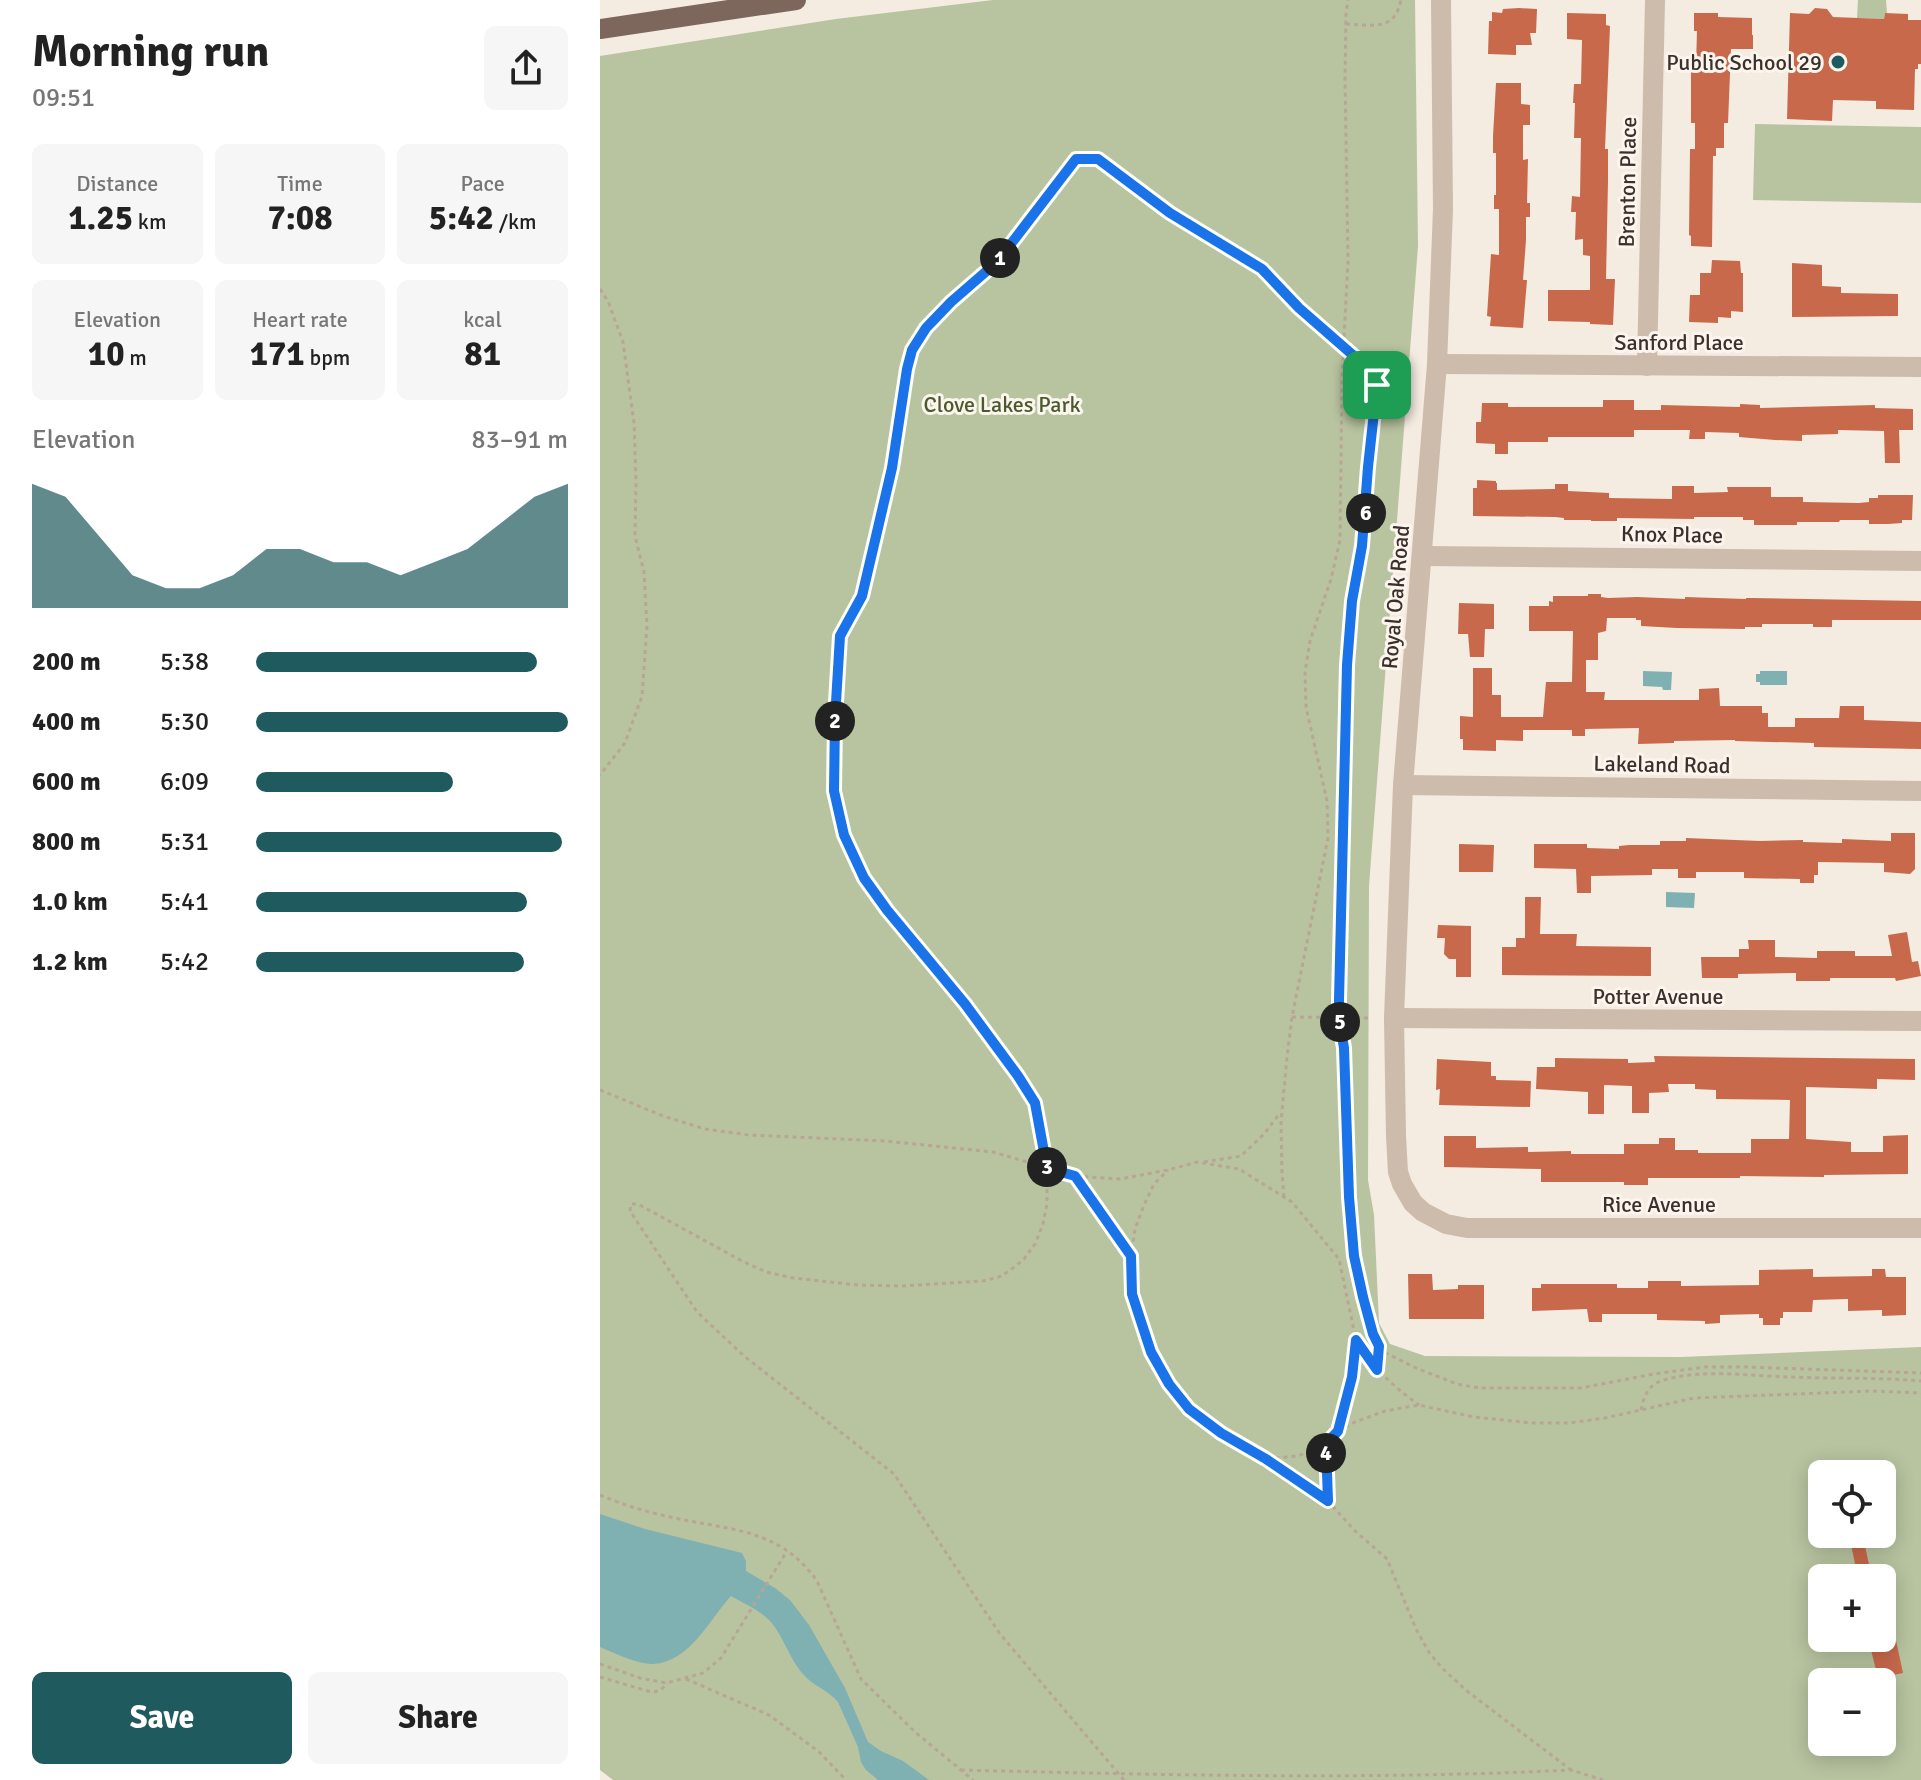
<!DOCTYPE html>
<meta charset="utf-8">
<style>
:root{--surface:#fff;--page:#f6f6f6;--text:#222;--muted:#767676;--accent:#1f5a5e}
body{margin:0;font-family:Signika,sans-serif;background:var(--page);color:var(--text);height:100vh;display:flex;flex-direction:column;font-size:30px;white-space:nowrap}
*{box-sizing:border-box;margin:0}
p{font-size:26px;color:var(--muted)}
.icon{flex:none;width:44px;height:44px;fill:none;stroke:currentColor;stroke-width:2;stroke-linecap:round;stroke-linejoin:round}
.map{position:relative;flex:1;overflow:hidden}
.side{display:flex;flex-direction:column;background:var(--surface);width:600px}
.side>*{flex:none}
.buttons{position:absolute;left:1208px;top:1460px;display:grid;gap:16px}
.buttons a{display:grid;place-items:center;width:88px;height:88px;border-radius:12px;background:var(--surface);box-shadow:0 4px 20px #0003;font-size:40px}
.pin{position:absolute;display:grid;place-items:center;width:68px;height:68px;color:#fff;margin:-34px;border-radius:16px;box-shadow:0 4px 12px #0006}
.km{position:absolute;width:40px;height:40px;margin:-20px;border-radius:50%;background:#222;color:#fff;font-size:22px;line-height:40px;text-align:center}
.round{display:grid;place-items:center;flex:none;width:84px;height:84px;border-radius:12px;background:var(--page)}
.headline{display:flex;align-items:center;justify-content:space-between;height:136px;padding:0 32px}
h1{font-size:44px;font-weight:700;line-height:60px}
.stats{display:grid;grid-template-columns:repeat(3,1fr);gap:12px;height:136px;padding:8px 32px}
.stats div{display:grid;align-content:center;border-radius:12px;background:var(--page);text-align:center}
.stats b{font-size:34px;font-weight:700}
.stats small{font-size:22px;font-weight:400}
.stats p{font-size:22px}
.chart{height:224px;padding:16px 32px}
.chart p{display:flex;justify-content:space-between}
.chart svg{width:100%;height:144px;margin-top:8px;fill:var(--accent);opacity:.7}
.cta{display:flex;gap:16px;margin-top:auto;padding:16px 32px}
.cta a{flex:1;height:92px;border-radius:12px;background:var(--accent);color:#fff;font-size:32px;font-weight:700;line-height:92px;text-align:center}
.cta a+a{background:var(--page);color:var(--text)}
ul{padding:0 32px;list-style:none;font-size:26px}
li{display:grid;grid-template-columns:128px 96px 1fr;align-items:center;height:60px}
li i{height:20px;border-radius:10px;background:var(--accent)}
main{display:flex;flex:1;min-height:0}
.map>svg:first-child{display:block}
.green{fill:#b8c4a0;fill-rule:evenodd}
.water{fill:#7fb0b2}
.building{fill:#c8694b}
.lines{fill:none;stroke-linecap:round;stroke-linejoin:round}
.path{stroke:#b9a596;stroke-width:3;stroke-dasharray:4 4;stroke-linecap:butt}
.minor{stroke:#cdbbac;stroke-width:20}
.major{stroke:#7d675c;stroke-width:20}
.route-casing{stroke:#fff;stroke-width:16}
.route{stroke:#1a73e8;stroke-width:10}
.poi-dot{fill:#1f5a5e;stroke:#fbf5ee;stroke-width:3}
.labels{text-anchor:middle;stroke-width:6;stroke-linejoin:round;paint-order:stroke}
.poi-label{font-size:22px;fill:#3b302b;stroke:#fbf5ee;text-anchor:end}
.street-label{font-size:22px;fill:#3b302b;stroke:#fbf5ee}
.park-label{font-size:22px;fill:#4a5a2e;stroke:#fbf5ee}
</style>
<main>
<section class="side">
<div class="headline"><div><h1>Morning run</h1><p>09:51</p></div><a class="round"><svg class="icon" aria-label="share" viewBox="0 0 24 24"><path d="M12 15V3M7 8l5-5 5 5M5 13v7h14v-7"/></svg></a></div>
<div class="stats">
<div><p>Distance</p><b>1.25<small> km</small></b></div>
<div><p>Time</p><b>7:08</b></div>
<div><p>Pace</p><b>5:42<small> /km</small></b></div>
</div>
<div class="stats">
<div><p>Elevation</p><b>10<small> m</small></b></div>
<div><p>Heart rate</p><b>171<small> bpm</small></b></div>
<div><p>kcal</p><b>81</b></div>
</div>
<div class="chart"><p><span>Elevation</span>83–91 m</p>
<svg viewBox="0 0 160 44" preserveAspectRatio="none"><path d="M0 44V6L10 10L20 22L30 34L40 38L50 38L60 34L70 26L80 26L90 30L100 30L110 34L120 30L130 26L140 18L150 10L160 6V44z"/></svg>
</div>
<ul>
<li><b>200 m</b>5:38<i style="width:90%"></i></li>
<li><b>400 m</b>5:30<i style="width:100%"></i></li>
<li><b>600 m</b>6:09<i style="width:63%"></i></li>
<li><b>800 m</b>5:31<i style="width:98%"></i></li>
<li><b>1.0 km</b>5:41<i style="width:87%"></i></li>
<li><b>1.2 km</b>5:42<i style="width:86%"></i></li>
</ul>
<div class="cta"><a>Save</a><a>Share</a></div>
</section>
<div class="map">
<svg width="1321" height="1780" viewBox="0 0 1321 1780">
<rect width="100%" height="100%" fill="#f4ebe1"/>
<!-- green -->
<g class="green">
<path d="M 393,0 L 815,0 L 818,246 L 769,886 L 768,1180 L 774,1215 L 779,1323 L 790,1344 L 825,1356 L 1081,1357 L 1321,1347 L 1321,1780 L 13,1780 L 0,1770 L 0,56 L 236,19 ZM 1222,1474 L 1282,1474 L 1282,1534 L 1222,1534 ZM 1222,1578 L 1282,1578 L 1282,1638 L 1222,1638 ZM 1222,1682 L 1282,1682 L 1282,1742 L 1222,1742 Z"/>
<polygon points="1258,0 1286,0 1287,13 1285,13 1284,19 1257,18"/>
<polygon points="1155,124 1321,127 1321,203 1153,200"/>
</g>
<!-- water -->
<g class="water">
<polygon points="1043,671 1072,672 1071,690 1063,690 1062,687 1043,686"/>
<polygon points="1160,671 1187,671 1187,685 1160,685 1160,682 1156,682 1156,674 1160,674"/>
<polygon points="1066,892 1095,893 1094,908 1066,907"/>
<path d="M 0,1514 L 45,1529 L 142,1553 L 146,1561 L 146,1571 L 175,1588 L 190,1600 L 209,1625 L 245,1688 L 268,1742 L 281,1751 L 303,1761 L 329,1780 L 278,1780 L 266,1770 L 261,1762 L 258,1747 L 238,1702 C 228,1690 213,1686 203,1674 C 189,1658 182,1633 169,1620 C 159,1610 143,1603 131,1596 C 109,1620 90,1662 53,1664 C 37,1664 14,1653 0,1647 Z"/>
</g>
<!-- building -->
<g class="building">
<polygon points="919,8 937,9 936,33 930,33 932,45 916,45 916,55 888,54 889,21 892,21 892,12 902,13 903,9"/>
<polygon points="1215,8 1227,9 1233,17 1284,19 1285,13 1308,14 1308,20 1321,20 1321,64 1318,64 1318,69 1315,69 1314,110 1276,109 1276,101 1233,100 1232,121 1187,119 1190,13 1209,14"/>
<polygon points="967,13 1006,14 1006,25 1010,26 1005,149 1008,149 1008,181 1006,279 1015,279 1013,325 990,324 990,322 948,321 948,290 990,290 990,256 983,255 983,239 975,240 976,212 971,212 972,196 980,197 981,138 974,138 975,103 973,103 974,84 981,84 982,40 967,39"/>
<polygon points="1094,13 1118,13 1118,17 1152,18 1152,35 1153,35 1153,49 1131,49 1128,123 1124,123 1124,148 1116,148 1116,156 1113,156 1112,247 1091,246 1091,236 1089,235 1090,149 1095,149 1095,123 1091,123 1091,66 1096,66 1097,31 1094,31"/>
<polygon points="896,83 921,83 921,104 930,105 930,125 923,125 923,160 928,159 927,203 930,203 930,217 926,217 926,240 923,280 927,280 923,328 890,326 891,317 887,316 891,254 899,255 899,209 894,209 894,195 896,195 896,153 893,153 893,136"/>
<polygon points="1112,260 1140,261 1141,273 1143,273 1143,312 1131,311 1131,318 1118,317 1118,323 1089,322 1090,295 1100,295 1100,273 1111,273"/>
<polygon points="1192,263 1222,265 1222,286 1241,287 1241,293 1298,294 1298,316 1192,317"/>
<polygon points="1003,400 1034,400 1034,410 1061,410 1061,405 1140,407 1140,404 1160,405 1160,408 1275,405 1275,408 1313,409 1313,430 1299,430 1300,463 1285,463 1284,431 1238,430 1238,434 1202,435 1202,441 1175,440 1139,437 1139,433 1105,432 1105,439 1089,439 1090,430 1034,430 1034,437 948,437 948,442 908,442 908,454 895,454 895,444 876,443 876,422 881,422 882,403 908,403 908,407 1003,407"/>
<polygon points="877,480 896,481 896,483 897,483 897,490 955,489 955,484 968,484 968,491 1009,493 1009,498 1072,499 1072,486 1094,486 1094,493 1128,492 1127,487 1171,487 1171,497 1203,497 1203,502 1259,503 1269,502 1269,498 1278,498 1278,495 1313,495 1312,520 1302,520 1302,523 1288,524 1269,524 1269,520 1240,520 1239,522 1197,522 1197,525 1154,525 1154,520 1143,520 1143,517 1094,517 1094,519 1017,518 1017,521 991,521 991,520 964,520 964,518 955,517 873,516 873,488 877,488"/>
<polygon points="988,594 1001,594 1001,597 1008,598 1037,597 1085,599 1085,597 1146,599 1146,598 1152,598 1321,601 1321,620 1232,620 1232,627 1213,627 1213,624 1162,624 1162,627 1145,627 1145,629 1077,628 1041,626 1041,620 1036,620 1036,618 1007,618 1006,631 998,633 998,660 986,660 986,692 1005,692 1004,700 1099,700 1099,689 1119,688 1120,706 1162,706 1162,713 1168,713 1168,727 1195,727 1195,718 1239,718 1240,706 1264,706 1264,720 1321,722 1321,749 1214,747 1214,743 1135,741 1135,740 1074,741 1074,743 1038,744 1039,728 985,729 985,736 972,736 972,730 923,730 923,741 896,740 896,751 863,750 863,739 860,739 860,716 873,717 873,668 892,668 892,695 901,695 901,717 943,717 946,682 972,682 973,631 929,631 929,606 949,606 949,601 953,602 953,596 988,596"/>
<polygon points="859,603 894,604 894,629 885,629 884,657 870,657 868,634 858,634"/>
<polygon points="1291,833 1315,833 1315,869 1310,874 1284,872 1284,863 1218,862 1218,875 1214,875 1214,883 1200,883 1200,879 1144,878 1144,872 1096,872 1096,878 1078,878 1078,869 1052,869 1052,875 991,876 991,893 977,893 976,869 934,868 934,844 987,844 987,848 1019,849 1019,846 1029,845 1060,845 1060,841 1086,841 1086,838 1160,841 1203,840 1203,842 1242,843 1242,839 1291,841"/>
<polygon points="859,844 894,845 893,872 859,872"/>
<polygon points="925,897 941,897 940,934 977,934 976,946 1051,947 1051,976 902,975 902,947 916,947 916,938 925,938"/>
<polygon points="838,925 871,926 871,977 856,977 856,959 849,959 844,954 845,938 837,938"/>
<polygon points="1307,932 1312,962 1318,961 1321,976 1296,981 1295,978 1230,978 1230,981 1196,981 1196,973 1138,974 1138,978 1102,978 1101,957 1139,957 1139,949 1149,949 1148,940 1175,940 1175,957 1217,958 1217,951 1255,951 1255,956 1292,956 1288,935"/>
<polygon points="1054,1056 1315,1059 1315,1080 1277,1079 1277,1089 1206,1087 1206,1139 1251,1142 1251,1152 1283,1152 1283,1136 1308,1135 1308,1174 1224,1175 1224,1177 1140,1176 1140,1178 1048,1178 1048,1185 1024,1185 1024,1182 941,1182 941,1169 844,1167 844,1136 876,1136 876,1148 928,1147 928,1152 971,1151 971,1154 1024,1154 1024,1144 1059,1144 1059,1138 1075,1138 1075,1150 1098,1150 1098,1153 1151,1153 1151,1139 1189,1139 1190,1100 1116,1099 1116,1090 1095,1089 1095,1084 1068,1084 1069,1092 1049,1093 1049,1113 1032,1113 1032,1086 1004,1085 1004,1114 988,1114 988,1092 936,1089 937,1067 955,1067 955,1058 1028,1059 1028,1063 1055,1062"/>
<polygon points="837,1059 891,1062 891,1076 896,1076 896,1080 931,1081 930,1107 839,1105 840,1089 836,1090"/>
<polygon points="1213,1269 1213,1277 1272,1276 1272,1269 1285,1269 1286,1277 1306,1277 1306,1315 1282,1316 1282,1310 1248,1311 1248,1299 1213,1300 1212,1312 1183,1312 1183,1318 1180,1318 1180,1325 1163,1325 1163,1318 1159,1318 1159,1314 1120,1315 1120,1323 1105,1324 1105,1321 1057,1320 1057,1314 1002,1314 1002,1322 989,1322 987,1309 932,1311 932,1288 941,1288 941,1284 1017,1284 1017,1288 1048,1288 1048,1281 1081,1281 1081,1286 1159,1285 1159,1270"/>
<polygon points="808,1274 832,1274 833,1290 858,1289 858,1285 884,1285 884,1319 809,1319"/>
<polygon points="1263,1537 1272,1578 1258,1578 1250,1540"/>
<polygon points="1294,1631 1303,1673 1278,1678 1268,1638 1282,1638 1282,1634"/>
</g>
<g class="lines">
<!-- path -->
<g class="path">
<path d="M 746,24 C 771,25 795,32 801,0"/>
<polyline points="0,289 8,301 23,342 34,423 36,481 35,536 44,572 47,626 42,696 25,743 0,775"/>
<polyline points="777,385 768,467 762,546 752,601 747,665 739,1000 739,1018 744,1048 749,1197 754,1256 763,1297 773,1334 779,1346 786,1353 816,1368 857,1384 879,1388 980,1388 1054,1374 1105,1367 1146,1367 1321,1373"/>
<polyline points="692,1017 770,1018"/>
<polyline points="0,1090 63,1116 105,1129 149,1135 285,1141 393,1152 475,1176 520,1179 568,1170 597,1162 639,1169 692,1202 739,1259 756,1340 752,1377 738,1431 726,1444 698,1456 666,1459 621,1433 589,1409 569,1384 551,1352 540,1322 532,1294 531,1256 535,1229 544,1205 554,1184 568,1170"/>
<polyline points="604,1162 641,1156 664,1134 680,1113"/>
<polyline points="475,1176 530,1255"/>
<polyline points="684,1197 682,1173 681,1122 687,1057 692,1017 728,838 727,801 706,707 705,672 710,641 731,579 740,540 742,377 748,261 745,79 746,14 748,0"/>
<path d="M 756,1340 C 775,1369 791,1385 819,1405"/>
<polyline points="777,1370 779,1346"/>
<path d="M 1041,1410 C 1044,1397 1047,1386 1061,1381 C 1100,1368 1150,1376 1191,1377 C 1234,1379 1278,1377 1321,1381"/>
<polyline points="738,1431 755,1422 785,1411 819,1405 874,1417 932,1423 969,1423 1005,1418 1094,1398 1272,1391 1321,1393"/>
<polyline points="726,1444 728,1501 754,1530 787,1559 816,1629 830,1654 844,1670 867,1691 971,1770"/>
<polyline points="666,1459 726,1500"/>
<path d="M 0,1495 C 21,1504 43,1511 66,1516 C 123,1530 179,1526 217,1581 L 261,1679 L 315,1732 L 373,1780"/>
<polyline points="0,1664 40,1678 67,1683 103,1673 121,1658 187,1551"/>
<path d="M 0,1677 L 51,1692 C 59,1692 63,1689 67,1683"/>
<polyline points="86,1679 169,1715 218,1751 246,1780"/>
<path d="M 361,1770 C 565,1775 768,1780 971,1770 L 1003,1780"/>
<polyline points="524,1780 400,1634 294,1474 144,1356 97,1312 30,1211 31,1204 38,1204 142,1261 166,1272 193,1278 258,1285 300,1286 383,1281 399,1277 409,1271 424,1259 435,1244 443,1224 447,1204 447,1168 435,1103 418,1076 365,1004 287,910 264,878 244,835 234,791 235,719 240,636 262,596 292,468 307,369 312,350 326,328 351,302 397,262 476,159 498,159 570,213 662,269 699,308 770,370 775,376 777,385 786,397 810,399"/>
</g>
<!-- minor -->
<g class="minor">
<polyline points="841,0 843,209 837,364 803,785 794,1018 796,1136 798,1172 802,1184 813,1203 823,1212 846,1224 867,1228 1321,1228"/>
<polyline points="837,364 1321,367"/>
<polyline points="1047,366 1055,0"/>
<polyline points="823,556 1321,561"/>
<polyline points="803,785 1321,791"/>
<polyline points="794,1018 1321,1021"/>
</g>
<!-- major -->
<polyline class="major" points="0,29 196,0"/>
</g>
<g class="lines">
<defs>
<polygon id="route" points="476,159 498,159 570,213 662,269 699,308 770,370 775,376 777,385 768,467 762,546 752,601 747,665 739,1000 739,1018 744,1048 749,1197 754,1256 763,1297 773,1334 779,1346 777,1370 756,1340 752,1377 738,1431 726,1444 728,1501 666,1459 621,1433 589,1409 569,1384 551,1352 532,1294 531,1256 475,1176 447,1168 435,1103 418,1076 365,1004 287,910 264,878 244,835 234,791 235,719 240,636 262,596 292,468 307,369 312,350 326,328 351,302 397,262"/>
</defs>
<!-- route casing -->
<use href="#route" class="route-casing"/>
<!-- route -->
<use href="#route" class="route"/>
</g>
<!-- markers -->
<circle class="poi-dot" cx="1238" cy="62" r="8"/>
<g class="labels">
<!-- poi labels -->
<g class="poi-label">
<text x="1222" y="70">Public School 29</text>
</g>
<!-- street labels -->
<g class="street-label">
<text transform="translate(1027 182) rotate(-89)" y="8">Brenton Place</text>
<text x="1079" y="350">Sanford Place</text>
<text transform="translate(1072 534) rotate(1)" y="8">Knox Place</text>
<text transform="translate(795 597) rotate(-85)" y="8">Royal Oak Road</text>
<text transform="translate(1062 764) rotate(1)" y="8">Lakeland Road</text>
<text x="1058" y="1004">Potter Avenue</text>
<text x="1059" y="1212">Rice Avenue</text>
</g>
<!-- park labels -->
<g class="park-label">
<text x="402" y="412">Clove Lakes Park</text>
</g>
</g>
</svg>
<div class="buttons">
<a><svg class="icon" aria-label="locate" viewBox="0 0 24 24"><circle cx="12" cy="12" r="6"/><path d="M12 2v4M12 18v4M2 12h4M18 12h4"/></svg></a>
<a>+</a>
<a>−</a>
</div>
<div class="pin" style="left:777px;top:385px;background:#1e9e55"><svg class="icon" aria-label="arrive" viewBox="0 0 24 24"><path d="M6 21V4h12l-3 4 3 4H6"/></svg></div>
<b class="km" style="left:400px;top:258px">1</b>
<b class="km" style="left:235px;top:721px">2</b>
<b class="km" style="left:447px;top:1167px">3</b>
<b class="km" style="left:726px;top:1453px">4</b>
<b class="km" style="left:740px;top:1022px">5</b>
<b class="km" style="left:766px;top:513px">6</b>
</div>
</main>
